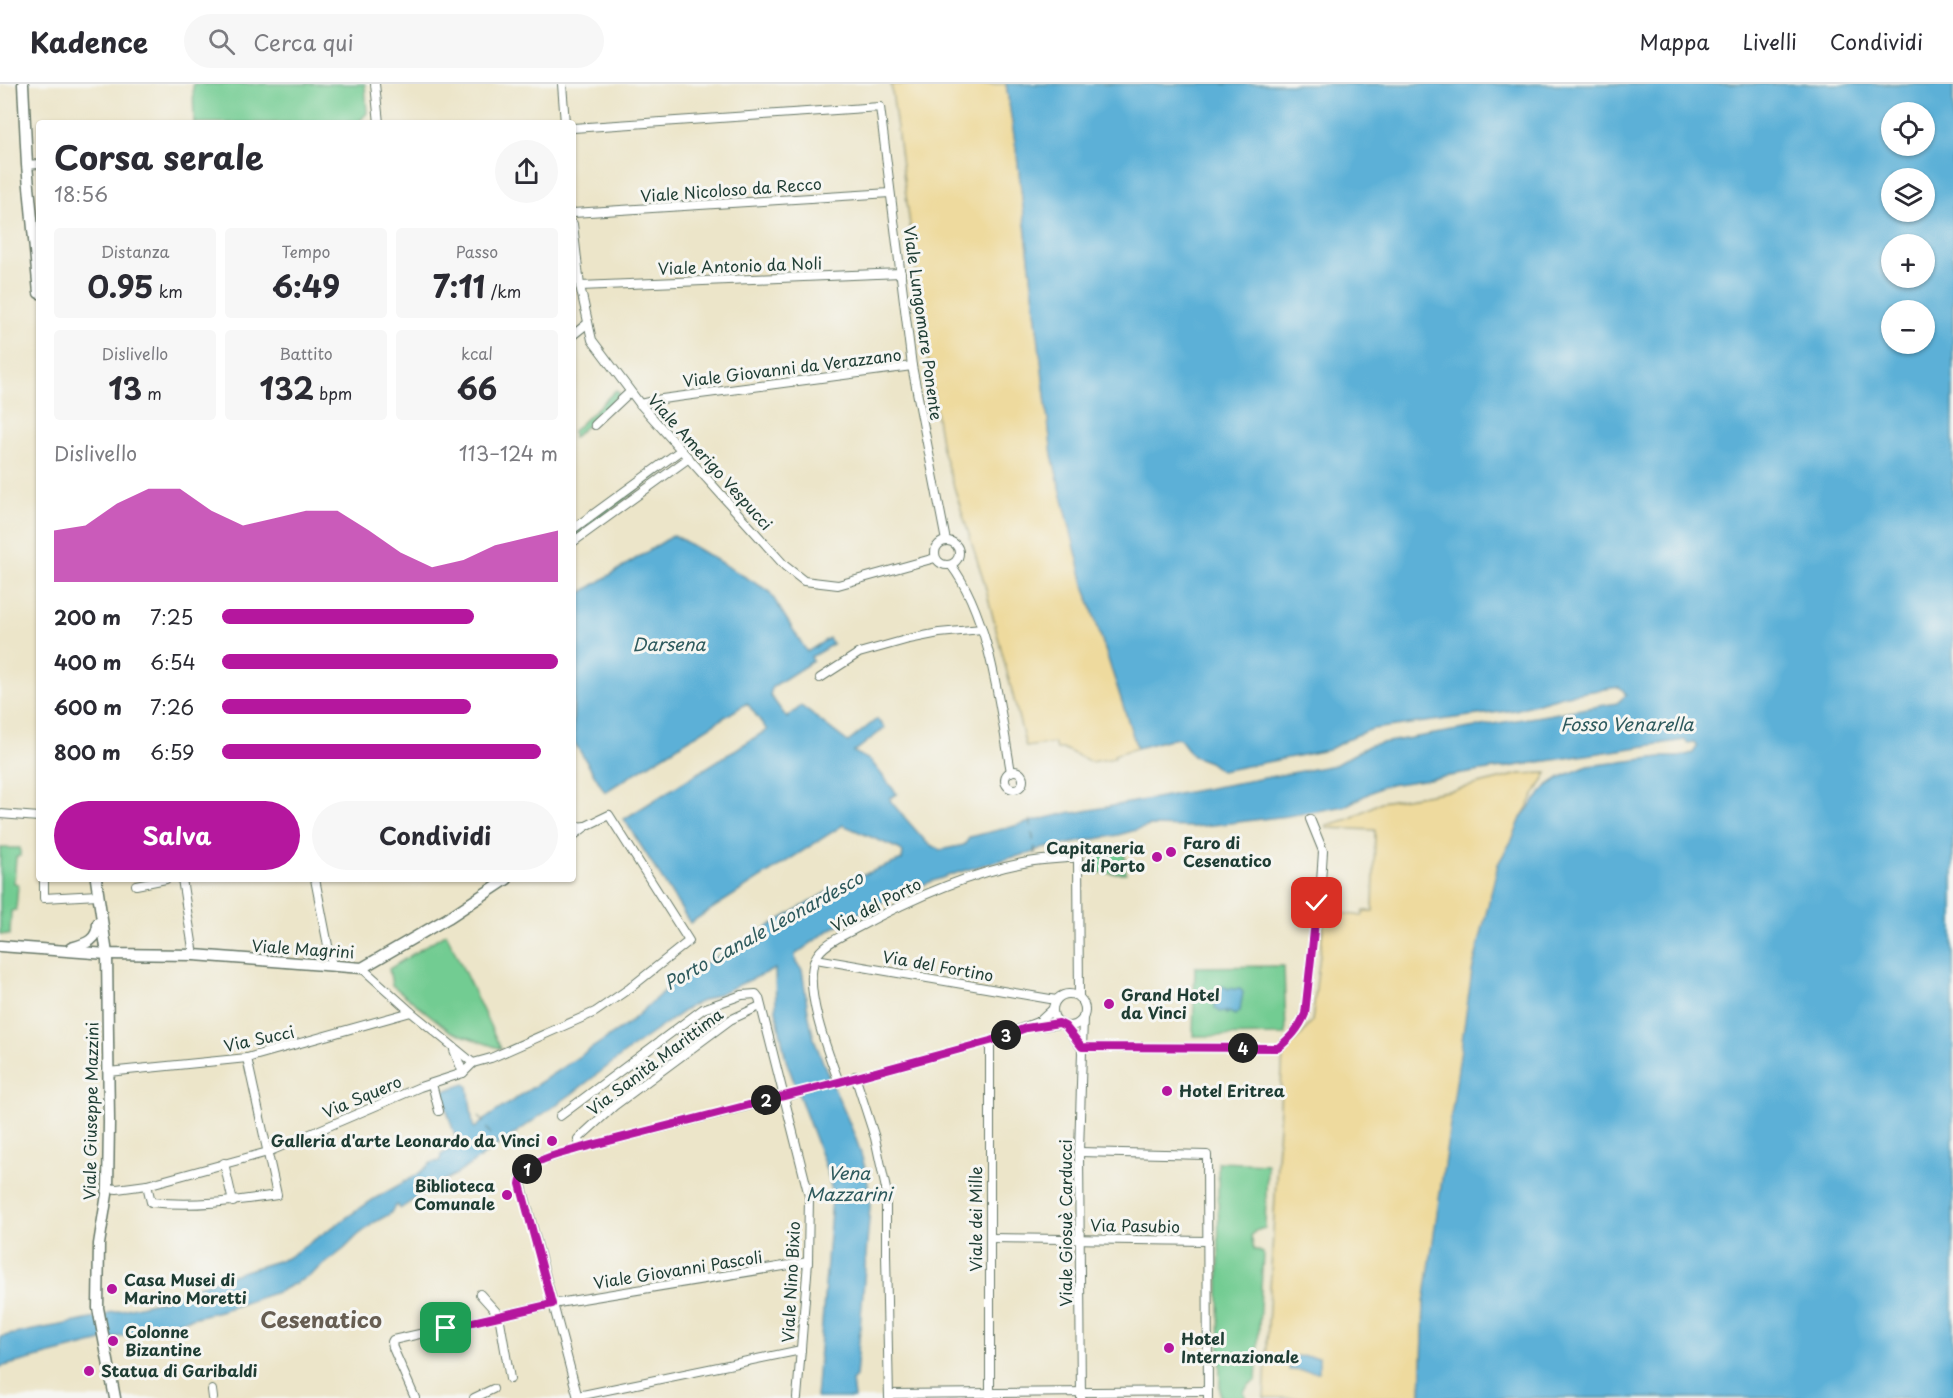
<!DOCTYPE html>
<html lang="it">
<meta charset="utf-8">
<style>
:root{--surface:#fff;--page:#f7f7f7;--text:#2b2b33;--muted:#7c7c81;--line:#e1e1e2;--accent:#b5179e}
body{margin:0;font-family:"Playpen Sans",sans-serif;background:var(--page);color:var(--text);height:100vh;display:flex;flex-direction:column;font-size:22px;white-space:nowrap}
*{box-sizing:border-box;margin:0}
p{font-size:20px;color:var(--muted)}
.icon{flex:none;width:33px;height:33px;fill:none;stroke:currentColor;stroke-width:2;stroke-linecap:round;stroke-linejoin:round}
.map{position:relative;flex:1;overflow:hidden}
.sheet{position:absolute;left:36px;top:36px;width:540px;height:762px;display:flex;flex-direction:column;background:var(--surface);border-radius:6px;box-shadow:0 2px 4px #0004}
.sheet>*{flex:none}
.buttons{position:absolute;left:1881px;top:18px;display:grid;gap:12px}
.buttons a{display:grid;place-items:center;width:54px;height:54px;border-radius:50%;background:var(--surface);box-shadow:0 2px 4px #0004;font-size:30px}
.pin{position:absolute;display:grid;place-items:center;width:51px;height:51px;color:#fff;margin:-26px;border-radius:12px;box-shadow:0 3px 9px #0006}
.km{position:absolute;width:30px;height:30px;margin:-15px;border-radius:50%;background:#222;color:#fff;font-size:16px;line-height:30px;text-align:center}
.round{display:grid;place-items:center;flex:none;width:63px;height:63px;border-radius:32px;background:var(--page)}
.summary{display:flex;align-items:center;justify-content:space-between;height:102px;padding:0 18px}
h1{font-size:33px;font-weight:700;line-height:45px}
.metrics{display:grid;grid-template-columns:repeat(3,1fr);gap:9px;height:102px;padding:6px 18px}
.metrics div{display:grid;align-content:center;border-radius:6px;background:var(--page);text-align:center}
.metrics b{font-size:30px;font-weight:700}
.metrics small{font-size:16px;font-weight:400}
.metrics p{font-size:16px}
.chart{height:168px;padding:12px 18px}
.chart p{display:flex;justify-content:space-between}
.chart svg{width:100%;height:108px;margin-top:6px;fill:var(--accent);opacity:.7}
.cta{display:flex;gap:12px;margin-top:auto;padding:12px 18px}
.cta a{flex:1;height:69px;border-radius:36px;background:var(--accent);color:#fff;font-size:24px;font-weight:700;line-height:69px;text-align:center}
.cta a+a{background:var(--page);color:var(--text)}
ul{padding:0 18px;list-style:none;font-size:20px}
li{display:grid;grid-template-columns:96px 72px 1fr;align-items:center;height:45px}
li i{height:15px;border-radius:8px;background:var(--accent)}
header{display:flex;align-items:center;gap:36px;box-sizing:border-box;height:84px;padding:0 30px;background:var(--surface);border-bottom:2px solid var(--line)}
header strong{font-size:28px}
nav{display:flex;gap:33px;margin-inline-start:auto;font-size:21px}
.search{width:420px;height:54px;background:var(--page);display:flex;align-items:center;gap:15px;box-sizing:border-box;padding:0 21px;border-radius:33px;color:var(--muted);font-size:22px}
.map>svg:first-child{display:block}
.green{fill:#72cc92;stroke:#488463;stroke-width:1.5}
.sand{fill:#eeda9e;stroke:#868c69;stroke-width:1.5}
.water{fill:#5bb0d7;stroke:#3d7686;stroke-width:1.5;fill-rule:evenodd}
.lines{fill:none;stroke-linecap:round;stroke-linejoin:round}
.ferry{stroke:#2e5a5d;stroke-width:1.5;stroke-dasharray:8 6;stroke-linecap:butt}
.minor-casing{stroke:#677868;stroke-width:10}
.tertiary-casing{stroke:#677868;stroke-width:13}
.minor{stroke:#fff;stroke-width:8}
.tertiary{stroke:#fff;stroke-width:10}
.route-casing{stroke:#fff;stroke-width:12}
.route{stroke:#b5179e;stroke-width:8}
.poi-dot{fill:#b5179e;stroke:#f6f6f2;stroke-width:2}
.labels{text-anchor:middle;stroke-width:6;stroke-linejoin:round;paint-order:stroke}
.street-label{font-size:16px;fill:#1f3d34;stroke:#f6f6f2}
.poi-label{font-size:16px;font-weight:bold;fill:#1f3d34;stroke:#f6f6f2;text-anchor:start}
.water-label{font-size:18px;font-style:italic;fill:#2e5a5d;stroke:#f6f6f2}
.district-label{font-size:22px;font-weight:bold;fill:#675e53;stroke:#f6f6f2}
</style>
<header>
<strong>Kadence</strong>
<div class="search"><svg class="icon" aria-label="search" viewBox="0 0 24 24"><circle cx="10" cy="10" r="6"/><path d="M15 15l6 6"/></svg>Cerca qui</div>
<nav><a>Mappa</a><a>Livelli</a><a>Condividi</a></nav>
</header>
<div class="map">
<svg width="1953" height="1314" viewBox="0 0 1953 1314">
<rect width="100%" height="100%" fill="#f6f6f2"/>
<filter id="ink" filterUnits="userSpaceOnUse"><feTurbulence type="fractalNoise" baseFrequency=".0167" numOctaves="2"/><feDisplacementMap in="SourceGraphic" scale="12" xChannelSelector="R" yChannelSelector="G"/><feConvolveMatrix kernelMatrix="1 2 1 2 8 2 1 2 1" color-interpolation-filters="sRGB"/></filter>
<filter id="wash" filterUnits="userSpaceOnUse"><feTurbulence type="fractalNoise" baseFrequency=".008" numOctaves="4" result="noise"/><feDisplacementMap in="SourceGraphic" scale="24" xChannelSelector="R" yChannelSelector="G"/><feGaussianBlur stdDeviation="1.35" result="paint"/><feColorMatrix in="noise" values="0 0 0 0 0 0 0 0 0 0 0 0 0 0 0 0 0 1.4 0 .05"/><feComposite in="paint" operator="in"/></filter>
<g filter="url(#wash)">
<rect width="100%" height="100%" fill="#ece5c9"/>
<!-- green -->
<g class="green">
<polygon points="193,0 365,0 367,29 358,39 194,39"/>
<polygon points="616,306 620,310 573,354 573,347"/>
<polygon points="672,376 677,376 675,379 573,453 573,449"/>
<polygon points="1124,762 1126,789 1089,789 1090,777 1099,769"/>
<polygon points="0,764 20,764 20,772 16,773 14,799 18,800 16,826 11,827 10,851 0,850"/>
<polygon points="446,849 501,965 450,947 392,901 389,885"/>
<polygon points="1284,882 1286,951 1193,952 1195,883"/>
<path d="M 1218,1078 L 1267,1080 L 1265,1144 L 1255,1147 L 1251,1152 L 1254,1165 L 1263,1169 L 1256,1296 C 1250,1299 1247,1302 1244,1308 L 1246,1314 L 1220,1314 Z"/>
</g>
<!-- sand -->
<g class="sand">
<polygon points="891,0 1006,0 1017,71 1052,371 1085,504 1137,664 1114,671 1115,674 1091,678 1064,665 1056,665 1054,659 1026,663 984,498 942,365 930,290"/>
<polygon points="1547,689 1522,732 1512,756 1424,1219 1421,1314 1264,1314 1283,967 1300,953 1312,937 1325,827 1362,832 1364,827 1373,827 1375,746 1327,744 1327,741 1349,735 1381,718 1454,706 1520,690"/>
</g>
<!-- water -->
<g class="water">
<path d="M 1006,0 L 1953,0 L 1953,1314 L 1421,1314 L 1424,1219 L 1472,888 L 1498,780 L 1512,756 L 1522,732 L 1547,702 L 1561,693 L 1588,682 L 1661,673 L 1678,673 L 1693,669 L 1697,662 L 1694,658 L 1688,659 L 1685,656 L 1383,702 L 1345,722 L 1287,732 L 1222,740 L 1193,743 L 1150,742 L 1118,751 L 1035,766 L 1032,769 C 969,782 896,807 841,839 C 825,848 810,860 795,871 L 796,879 L 802,886 C 806,908 807,932 814,954 C 832,1010 870,1063 870,1123 L 856,1293 L 852,1297 L 854,1314 L 816,1314 L 832,1114 L 830,1096 L 824,1079 L 786,976 L 776,927 L 775,885 L 691,922 L 634,962 L 573,1009 L 458,1089 L 437,1100 L 400,1125 L 398,1121 L 395,1122 L 390,1130 L 375,1138 L 357,1152 L 344,1165 L 309,1192 L 280,1207 L 223,1226 L 0,1283 L 0,1253 C 35,1245 70,1240 105,1232 L 109,1229 L 161,1217 L 209,1198 L 287,1174 L 374,1115 L 417,1091 L 431,1079 L 440,1077 L 441,1071 L 454,1062 L 456,1055 L 441,1008 L 465,1000 L 468,1002 L 473,1042 L 475,1044 L 488,1033 L 628,940 L 675,897 L 846,797 L 902,776 L 903,768 L 899,765 L 843,741 L 690,839 L 624,735 L 767,646 L 747,619 L 605,708 L 573,656 L 573,514 L 674,451 L 769,507 L 807,568 L 829,554 L 833,560 L 811,573 L 813,577 L 772,603 L 770,611 L 787,634 L 801,622 L 848,658 L 877,635 L 885,644 L 854,668 L 871,677 L 897,710 L 890,714 L 891,718 L 927,759 L 940,766 L 964,761 L 970,753 L 1071,728 L 1074,729 L 1335,681 L 1370,661 L 1617,619 L 1626,611 L 1623,606 L 1619,603 L 1566,611 L 1515,626 L 1373,645 L 1356,651 L 1328,666 L 1221,687 L 1209,678 L 1193,672 L 1180,655 L 1174,654 L 1137,664 L 1085,504 L 1052,371 L 1017,71 ZM 1892,28 L 1924,28 L 1924,62 L 1892,62 ZM 1892,94 L 1924,94 L 1924,128 L 1892,128 ZM 1892,160 L 1924,160 L 1924,194 L 1892,194 ZM 1892,226 L 1924,226 L 1924,260 L 1892,260 Z"/>
<polygon points="1222,902 1229,905 1231,904 1233,905 1240,905 1243,908 1240,927 1235,931 1229,928 1227,930 1226,927 1220,928 1215,924 1215,914 1217,912 1216,907 1219,903"/>
<polygon points="1290,1272 1319,1273 1319,1288 1289,1286"/>
</g>
<g class="lines">
<!-- ferry -->
<g class="ferry">
<polyline points="1030,735 1036,773"/>
<polyline points="479,1032 498,1062"/>
</g>
</g>
</g>
<g filter="url(#ink)">
<g class="lines">
<defs>
<g id="minor">
<polyline points="375,0 379,39"/>
<polyline points="562,0 565,39"/>
<polyline points="573,44 880,23 912,282 946,457"/>
<polyline points="27,81 39,80"/>
<polyline points="573,129 890,109"/>
<polyline points="573,140 580,202 592,256 640,320 785,482 804,497 838,501 935,474"/>
<polyline points="580,202 901,189"/>
<polyline points="573,251 588,239"/>
<polyline points="640,320 662,315 912,282"/>
<polyline points="595,341 630,308"/>
<polyline points="573,445 681,366"/>
<circle cx="947" cy="469" r="12"/>
<polyline points="573,458 689,374"/>
<path d="M 951,481 C 990,532 1000,625 1011,688"/>
<polyline points="820,594 859,569 909,555 939,549 982,545"/>
<circle cx="1014" cy="696" r="9"/>
<polyline points="0,730 39,733"/>
<polyline points="573,743 586,742"/>
<polyline points="44,795 44,814 98,811"/>
<polyline points="182,795 194,871"/>
<polyline points="315,795 332,882"/>
<polyline points="136,801 166,795"/>
<polyline points="816,875 1056,916"/>
<polyline points="362,884 411,928 473,979"/>
<circle cx="1069" cy="926" r="16"/>
<polyline points="1065,942 1081,963"/>
<polyline points="1033,943 1059,940"/>
<polyline points="990,957 990,1314"/>
<path d="M 1081,963 L 1278,964 C 1290,954 1299,945 1305,930 L 1317,819 L 1321,798 L 1323,767 L 1310,735"/>
<polyline points="454,966 463,989"/>
<polyline points="108,988 247,974 411,928"/>
<polyline points="855,992 875,1054 886,1105 886,1170 889,1314"/>
<path d="M 839,998 C 828,969 803,905 815,875 C 822,860 842,852 855,845 C 908,816 968,789 1028,778 C 1045,775 1062,775 1078,773 L 1079,914"/>
<polyline points="432,1000 439,1027"/>
<polyline points="560,1032 703,925 742,911 756,910 759,914 809,1112 808,1178 797,1314"/>
<polyline points="581,1064 578,1055 614,1022 730,936 760,922"/>
<polyline points="1079,1068 1207,1071 1208,1314"/>
<polyline points="224,1079 233,1118"/>
<path d="M 147,1101 L 151,1118 C 194,1123 235,1117 277,1111 L 247,974"/>
<polyline points="108,1104 117,1105 147,1101 268,1068 420,1003 463,989 473,979 491,974 595,928 630,904 689,857 609,731 586,742 573,752"/>
<polyline points="990,1154 1208,1157"/>
<polyline points="480,1210 499,1231 510,1295"/>
<polyline points="212,1306 213,1314"/>
<polyline points="889,1310 1208,1307"/>
<polyline points="578,1312 801,1266"/>
<polyline points="415,1314 393,1264 392,1258 393,1256 552,1220 808,1178"/>
<polyline points="474,1314 493,1305"/>
<polyline points="578,1314 521,1099 521,1093 529,1084 541,1076 581,1064 795,1010 990,957 1040,937 1053,925"/>
<polyline points="1081,1314 1079,1068 1083,933"/>
</g>
<g id="tertiary">
<polyline points="23,0 27,81 39,209"/>
<polyline points="96,795 107,870 109,1038 108,1104 99,1160 98,1224 115,1314"/>
<polyline points="0,862 107,870 194,871 362,884 448,834 507,795"/>
<path d="M 71,864 C 85,860 98,857 98,839"/>
</g>
</defs>
<!-- minor casing -->
<use href="#minor" class="minor-casing"/>
<!-- tertiary casing -->
<use href="#tertiary" class="tertiary-casing"/>
<!-- minor -->
<use href="#minor" class="minor"/>
<!-- tertiary -->
<use href="#tertiary" class="tertiary"/>
</g>
</g>
<g class="lines" filter="url(#ink)">
<defs>
<path id="route" d="M 446,1244 L 552,1220 L 520,1100 C 523,1075 562,1070 581,1064 L 839,998 L 990,957 L 1026,944 L 1059,939 L 1065,942 L 1082,963 L 1278,964 C 1290,954 1299,945 1305,930 L 1317,819"/>
</defs>
<!-- route casing -->
<use href="#route" class="route-casing"/>
<!-- route -->
<use href="#route" class="route"/>
</g>
<!-- markers -->
<g class="poi-dot">
<circle cx="1171" cy="768" r="6"/>
<circle cx="1157" cy="773" r="6"/>
<circle cx="1109" cy="920" r="6"/>
<circle cx="1167" cy="1007" r="6"/>
<circle cx="552" cy="1057" r="6"/>
<circle cx="507" cy="1111" r="6"/>
<circle cx="112" cy="1205" r="6"/>
<circle cx="113" cy="1257" r="6"/>
<circle cx="1169" cy="1264" r="6"/>
<circle cx="89" cy="1287" r="6"/>
</g>
<g class="labels">
<!-- street labels -->
<g class="street-label">
<text transform="translate(731 106) rotate(-4)" y="6">Viale Nicoloso da Recco</text>
<text transform="translate(740 182) rotate(-2)" y="6">Viale Antonio da Noli</text>
<text transform="translate(923 239) rotate(82)" y="6">Viale Lungomare Ponente</text>
<text transform="translate(792 284) rotate(-7)" y="6">Viale Giovanni da Verazzano</text>
<text transform="translate(710 378) rotate(48)" y="6">Viale Amerigo Vespucci</text>
<text transform="translate(876 821) rotate(-27)" y="6">Via del Porto</text>
<text transform="translate(303 865) rotate(4)" y="6">Viale Magrini</text>
<text transform="translate(938 882) rotate(10)" y="6">Via del Fortino</text>
<text transform="translate(259 955) rotate(-12)" y="6">Via Succi</text>
<text transform="translate(655 978) rotate(-37)" y="6">Via Sanità Marittima</text>
<text transform="translate(362 1013) rotate(-23)" y="6">Via Squero</text>
<text transform="translate(91 1027) rotate(-89)" y="6">Viale Giuseppe Mazzini</text>
<text transform="translate(976 1135) rotate(-90)" y="6">Viale dei Mille</text>
<text transform="translate(1066 1139) rotate(-90)" y="6">Viale Giosuè Carducci</text>
<text transform="translate(1135 1142) rotate(1)" y="6">Via Pasubio</text>
<text transform="translate(678 1186) rotate(-9)" y="6">Viale Giovanni Pascoli</text>
<text transform="translate(791 1198) rotate(-87)" y="6">Viale Nino Bixio</text>
</g>
<!-- poi labels -->
<g class="poi-label">
<text x="1183" y="765">Faro di<tspan x="1183" dy="18">Cesenatico</tspan></text>
<text x="1145" y="770" text-anchor="end">Capitaneria<tspan x="1145" dy="18">di Porto</tspan></text>
<text x="1121" y="917">Grand Hotel<tspan x="1121" dy="18">da Vinci</tspan></text>
<text x="1179" y="1013">Hotel Eritrea</text>
<text x="540" y="1063" text-anchor="end">Galleria d'arte Leonardo da Vinci</text>
<text x="495" y="1108" text-anchor="end">Biblioteca<tspan x="495" dy="18">Comunale</tspan></text>
<text x="124" y="1202">Casa Musei di<tspan x="124" dy="18">Marino Moretti</tspan></text>
<text x="125" y="1254">Colonne<tspan x="125" dy="18">Bizantine</tspan></text>
<text x="1181" y="1261">Hotel<tspan x="1181" dy="18">Internazionale</tspan></text>
<text x="101" y="1293">Statua di Garibaldi</text>
</g>
<!-- water labels -->
<g class="water-label">
<text x="669" y="567">Darsena</text>
<text x="1627" y="647">Fosso Venarella</text>
<text transform="translate(764 847) rotate(-29)" y="6">Porto Canale Leonardesco</text>
<text x="849" y="1096">Vena<tspan x="849" dy="21">Mazzarini</tspan></text>
</g>
<!-- district labels -->
<g class="district-label">
<text x="321" y="1244">Cesenatico</text>
</g>
</g>
</svg>
<div class="buttons">
<a><svg class="icon" aria-label="locate" viewBox="0 0 24 24"><circle cx="12" cy="12" r="6"/><path d="M12 2v4M12 18v4M2 12h4M18 12h4"/></svg></a>
<a><svg class="icon" aria-label="layers" viewBox="0 0 24 24"><path d="M12 4l9 5-9 5-9-5zM3 14l9 5 9-5"/></svg></a>
<a>+</a>
<a>−</a>
</div>
<div class="pin" style="left:446px;top:1244px;background:#1e9e55"><svg class="icon" aria-label="arrive" viewBox="0 0 24 24"><path d="M6 21V4h12l-3 4 3 4H6"/></svg></div>
<div class="pin" style="left:1317px;top:819px;background:#d93025"><svg class="icon" aria-label="check" viewBox="0 0 24 24"><path d="M5 12l5 5 9-10"/></svg></div>
<b class="km" style="left:527px;top:1085px">1</b>
<b class="km" style="left:766px;top:1016px">2</b>
<b class="km" style="left:1006px;top:951px">3</b>
<b class="km" style="left:1243px;top:964px">4</b>
<section class="sheet">
<div class="summary"><div><h1>Corsa serale</h1><p>18:56</p></div><a class="round"><svg class="icon" aria-label="share" viewBox="0 0 24 24"><path d="M12 15V3M7 8l5-5 5 5M5 13v7h14v-7"/></svg></a></div>
<div class="metrics">
<div><p>Distanza</p><b>0.95<small> km</small></b></div>
<div><p>Tempo</p><b>6:49</b></div>
<div><p>Passo</p><b>7:11<small> /km</small></b></div>
</div>
<div class="metrics">
<div><p>Dislivello</p><b>13<small> m</small></b></div>
<div><p>Battito</p><b>132<small> bpm</small></b></div>
<div><p>kcal</p><b>66</b></div>
</div>
<div class="chart"><p><span>Dislivello</span>113–124 m</p>
<svg viewBox="0 0 160 44" preserveAspectRatio="none"><path d="M0 44V23L10 21L20 12L30 6L40 6L50 15L60 21L70 18L80 15L90 15L100 23L110 32L120 38L130 35L140 29L150 26L160 23V44z"/></svg>
</div>
<ul>
<li><b>200 m</b>7:25<i style="width:75%"></i></li>
<li><b>400 m</b>6:54<i style="width:100%"></i></li>
<li><b>600 m</b>7:26<i style="width:74%"></i></li>
<li><b>800 m</b>6:59<i style="width:95%"></i></li>
</ul>
<div class="cta"><a>Salva</a><a>Condividi</a></div>
</section>
</div>
